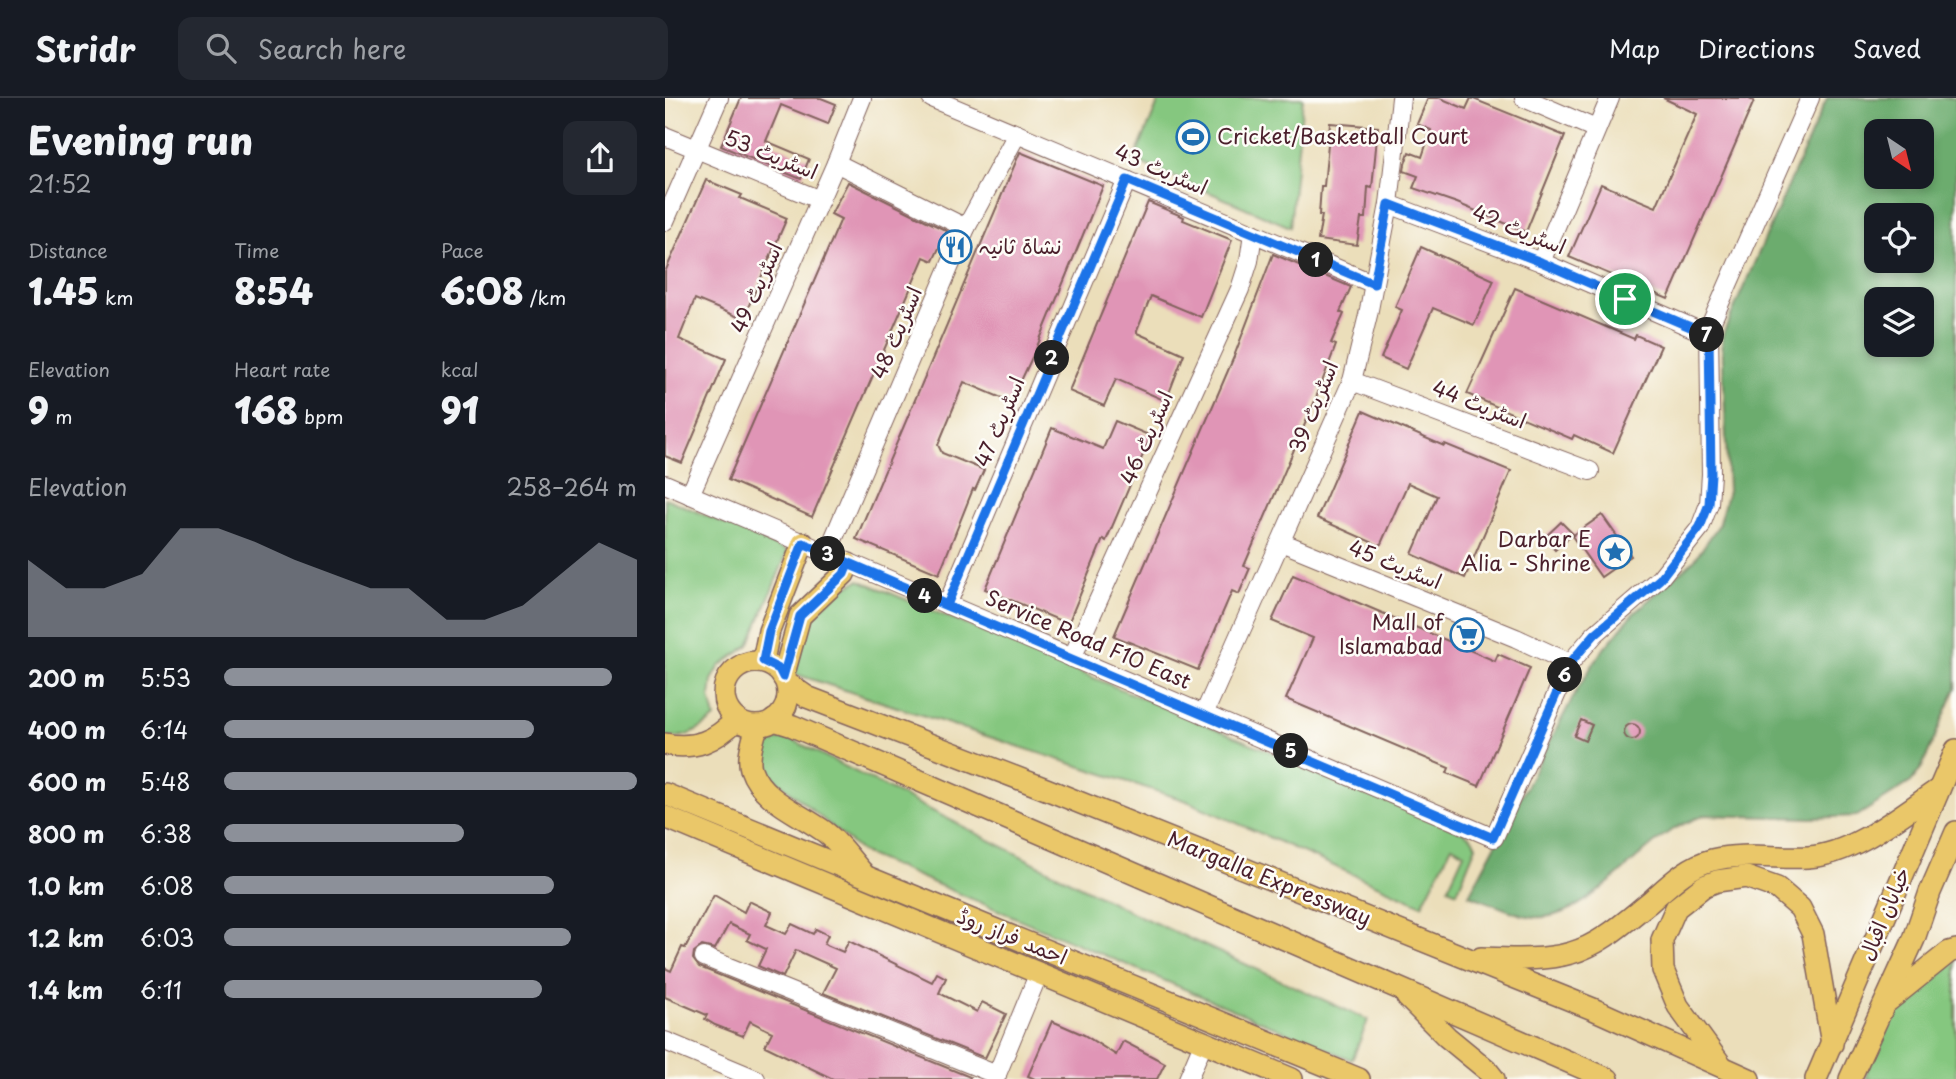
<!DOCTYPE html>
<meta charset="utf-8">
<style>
:root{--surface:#171b24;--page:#242831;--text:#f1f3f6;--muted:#9ea1a6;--line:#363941;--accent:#8c9099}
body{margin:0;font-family:"Playpen Sans","Playpen Sans Arabic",sans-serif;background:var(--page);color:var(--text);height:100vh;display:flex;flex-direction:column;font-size:26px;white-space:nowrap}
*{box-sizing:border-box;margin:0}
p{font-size:23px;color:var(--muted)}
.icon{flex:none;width:38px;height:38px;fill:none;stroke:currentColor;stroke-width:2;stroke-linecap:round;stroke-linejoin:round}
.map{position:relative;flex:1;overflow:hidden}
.drawer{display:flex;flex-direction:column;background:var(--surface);width:665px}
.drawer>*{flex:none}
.needle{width:46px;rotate:145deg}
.controls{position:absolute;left:1199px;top:21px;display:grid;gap:14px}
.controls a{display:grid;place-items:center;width:70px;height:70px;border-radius:14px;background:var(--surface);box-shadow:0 4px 10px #0003;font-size:35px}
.pin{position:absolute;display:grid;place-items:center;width:60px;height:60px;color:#fff;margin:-30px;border:4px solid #fff;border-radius:50%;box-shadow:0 2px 7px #0007}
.km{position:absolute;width:35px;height:35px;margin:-18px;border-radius:50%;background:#222;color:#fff;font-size:19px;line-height:35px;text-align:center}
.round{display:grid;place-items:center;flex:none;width:74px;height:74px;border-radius:14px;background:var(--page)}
.head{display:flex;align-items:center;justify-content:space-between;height:119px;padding:0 28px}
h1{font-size:38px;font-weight:800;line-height:52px}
.metrics{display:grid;grid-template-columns:repeat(3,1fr);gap:10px;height:119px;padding:7px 28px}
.metrics div{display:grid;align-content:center}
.metrics b{font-size:35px;font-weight:800}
.metrics small{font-size:19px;font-weight:400}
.metrics p{font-size:19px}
.chart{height:196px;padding:14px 28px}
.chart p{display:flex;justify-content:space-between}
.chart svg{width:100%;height:126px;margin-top:7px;fill:var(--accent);opacity:.7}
ul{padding:0 28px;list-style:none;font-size:23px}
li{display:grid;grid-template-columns:112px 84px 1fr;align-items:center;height:52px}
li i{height:18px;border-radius:9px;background:var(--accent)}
header{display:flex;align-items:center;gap:42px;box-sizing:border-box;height:98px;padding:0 35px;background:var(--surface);border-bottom:2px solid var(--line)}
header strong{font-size:33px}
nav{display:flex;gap:38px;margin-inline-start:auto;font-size:24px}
.search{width:490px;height:63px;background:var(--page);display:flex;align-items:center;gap:18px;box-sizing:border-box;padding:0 24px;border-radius:14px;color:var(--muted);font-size:26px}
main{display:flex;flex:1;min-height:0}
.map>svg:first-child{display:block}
.green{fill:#85c77f;stroke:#687355;stroke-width:2}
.forest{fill:#6cac6e;stroke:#5b664c;stroke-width:2;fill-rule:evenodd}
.building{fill:#e095b6}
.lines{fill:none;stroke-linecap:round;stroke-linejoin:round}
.minor-casing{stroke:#82625d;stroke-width:20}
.major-casing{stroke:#82625d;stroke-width:24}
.minor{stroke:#fff;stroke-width:18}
.major{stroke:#eac769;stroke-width:21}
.route-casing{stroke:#fff;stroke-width:14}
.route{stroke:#1a73e8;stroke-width:9}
.labels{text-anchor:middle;stroke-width:5;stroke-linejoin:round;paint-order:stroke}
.poi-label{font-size:21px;fill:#4a1f2b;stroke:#fdfcf7;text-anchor:start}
.street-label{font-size:21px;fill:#4a1f2b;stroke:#fdfcf7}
</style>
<header>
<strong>Stridr</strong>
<div class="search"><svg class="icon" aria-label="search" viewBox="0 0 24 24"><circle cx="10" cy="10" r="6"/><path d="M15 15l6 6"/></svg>Search here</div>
<nav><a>Map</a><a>Directions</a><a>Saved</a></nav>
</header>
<main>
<section class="drawer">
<div class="head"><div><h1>Evening run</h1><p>21:52</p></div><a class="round"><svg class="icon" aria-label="share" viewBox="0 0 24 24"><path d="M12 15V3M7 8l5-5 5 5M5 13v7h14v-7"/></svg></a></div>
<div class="metrics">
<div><p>Distance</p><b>1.45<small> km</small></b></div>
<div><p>Time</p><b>8:54</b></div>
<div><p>Pace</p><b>6:08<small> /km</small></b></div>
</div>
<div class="metrics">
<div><p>Elevation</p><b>9<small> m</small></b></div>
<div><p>Heart rate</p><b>168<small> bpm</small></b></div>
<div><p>kcal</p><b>91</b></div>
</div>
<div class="chart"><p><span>Elevation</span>258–264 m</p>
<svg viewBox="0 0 160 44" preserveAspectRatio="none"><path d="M0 44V17L10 27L20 27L30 22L40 6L50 6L60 11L70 17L80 22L90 27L100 27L110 38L120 38L130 33L140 22L150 11L160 17V44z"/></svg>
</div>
<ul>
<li><b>200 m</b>5:53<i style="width:94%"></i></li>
<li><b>400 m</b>6:14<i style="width:75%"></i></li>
<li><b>600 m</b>5:48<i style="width:100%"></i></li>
<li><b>800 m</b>6:38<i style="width:58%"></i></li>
<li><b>1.0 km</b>6:08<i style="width:80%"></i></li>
<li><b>1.2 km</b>6:03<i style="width:84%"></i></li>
<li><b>1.4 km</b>6:11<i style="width:77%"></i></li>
</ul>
</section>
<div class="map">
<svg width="1291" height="981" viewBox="0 0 1291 981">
<rect width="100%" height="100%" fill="#fdfcf7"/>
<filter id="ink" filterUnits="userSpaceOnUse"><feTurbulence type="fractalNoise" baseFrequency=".0143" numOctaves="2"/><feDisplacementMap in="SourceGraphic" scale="14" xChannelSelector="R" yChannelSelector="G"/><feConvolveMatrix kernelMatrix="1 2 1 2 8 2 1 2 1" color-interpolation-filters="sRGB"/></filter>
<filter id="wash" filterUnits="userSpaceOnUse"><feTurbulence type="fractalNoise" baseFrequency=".00686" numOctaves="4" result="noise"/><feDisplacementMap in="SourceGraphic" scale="28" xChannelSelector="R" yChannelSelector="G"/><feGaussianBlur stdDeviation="1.57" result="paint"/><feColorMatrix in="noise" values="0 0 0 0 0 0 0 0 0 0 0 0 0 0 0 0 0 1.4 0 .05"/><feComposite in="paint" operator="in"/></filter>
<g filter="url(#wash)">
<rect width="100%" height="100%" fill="#ebdeba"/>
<!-- green -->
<g class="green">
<polygon points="495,0 638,0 625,129 469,62"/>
<path d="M 0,400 L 123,453 L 84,547 L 55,568 L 47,582 L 45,599 L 50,620 C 36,632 19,642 0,639 Z"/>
<polygon points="194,482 798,734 807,740 811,748 792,794 783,790 799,755 787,748 757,807 522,703 127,575 140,524 160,500"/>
<path d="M 124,640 L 468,815 L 703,922 L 687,962 L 198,755 L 109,680 C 96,664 94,662 103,643 Z"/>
<polygon points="1291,862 1291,981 1201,981 1202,972 1229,914"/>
</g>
<!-- forest -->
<path class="forest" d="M 1162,0 L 1291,0 L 1291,590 L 1257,669 L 1246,684 L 1192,718 L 1147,720 L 1039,717 C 1027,722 1015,727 1004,734 C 967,758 918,823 870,819 C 851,818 823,803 804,797 L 913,590 L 936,554 L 968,516 L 1030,461 L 1053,428 L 1063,393 L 1057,238 ZM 1211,33 L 1256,33 L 1256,79 L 1211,79 ZM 1211,117 L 1256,117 L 1256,163 L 1211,163 ZM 1211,201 L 1256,201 L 1256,247 L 1211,247 Z"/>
<g id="blocks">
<!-- building -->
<g class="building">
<polygon points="76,0 156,0 171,6 163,26 116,7 101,43 144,61 136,81 56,48"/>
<polygon points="763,0 775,0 801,11 806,0 900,38 861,134 792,105 748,90 753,78 739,73 740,66 744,54 757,59 766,32 752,26"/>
<polygon points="998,0 1082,0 1089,3 1003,201 904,159 936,86 991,109 1032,16"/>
<polygon points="665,25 713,29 707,90 703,89 701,120 696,120 692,147 653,142 657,117 654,117 656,88 659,88"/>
<polygon points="355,54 438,88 371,251 346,304 299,284 273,347 277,355 319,372 310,392 308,391 274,476 191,441"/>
<polygon points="41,82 77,97 75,100 122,120 78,221 30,201 14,241 61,261 17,365 0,358 0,174"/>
<polygon points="183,84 282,133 268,163 259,159 147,419 63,382 176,121 166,116"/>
<polygon points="483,104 519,119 518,122 567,142 536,219 486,198 472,233 472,235 519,256 501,303 451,281 439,308 404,293"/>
<polygon points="756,149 829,182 809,227 768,210 741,271 716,260 737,212 730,209"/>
<polygon points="608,156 686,189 675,214 679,216 666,245 671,247 649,305 579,468 585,470 574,496 567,493 533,572 449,538 568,261"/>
<polygon points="850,190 969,241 971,237 996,248 948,355 909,337 907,341 802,296"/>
<polygon points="698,313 779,348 780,346 846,373 800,480 747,456 772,398 743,385 715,448 652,420"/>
<polygon points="450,323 486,338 441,443 438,441 403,526 320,491 387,330 438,351"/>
<polygon points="937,417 966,458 936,479 907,438"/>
<polygon points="896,424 908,436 890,452 879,440"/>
<polygon points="628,477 830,563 833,556 865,570 814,688 782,675 784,670 621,601 648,540 607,523"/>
<polygon points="916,622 927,627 920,643 909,638"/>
<circle cx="967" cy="634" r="8"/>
<polygon points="49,797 79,814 84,803 107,814 101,827 121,836 127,826 148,836 151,831 163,837 159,846 178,854 184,843 267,884 272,875 281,880 274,895 312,914 317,904 341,916 320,960 158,895 171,870 131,852 118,879 93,868 101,851 82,842 85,836 64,826 50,851 37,848 29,854 28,861 34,869 305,979 304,981 168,981 100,948 107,934 85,923 78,938 50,927 40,921 42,917 0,899 0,870 6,873 17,849 20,850"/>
<polygon points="387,923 419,937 451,957 458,943 500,965 492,981 370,981 363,978"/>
</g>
</g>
</g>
<g filter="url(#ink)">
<use href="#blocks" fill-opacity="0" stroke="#82625d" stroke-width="2"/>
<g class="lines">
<defs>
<g id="minor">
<polyline points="266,0 709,186"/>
<polyline points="859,0 931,31"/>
<polyline points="0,38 155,102"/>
<polyline points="171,65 301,130"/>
<polyline points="724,106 876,164 1044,237"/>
<polyline points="0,123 54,0"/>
<polyline points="876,164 945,0"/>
<polyline points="687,283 925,373"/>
<polyline points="0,386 829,740 905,565 930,536 995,480 1035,430 1044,406 1046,376 1044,230 1145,0"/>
<polyline points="25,397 171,65 197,0"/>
<polyline points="616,444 851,540 905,565"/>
<polyline points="162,456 301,130 352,36"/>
<polyline points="282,507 462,82"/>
<polyline points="407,560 575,191 584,163 588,135"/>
<polyline points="539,616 687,283 703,217 724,106 736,0"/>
<polyline points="39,859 332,977"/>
<polyline points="0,943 91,981"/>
<polyline points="330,981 373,877"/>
<polyline points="523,981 539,943"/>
</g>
<g id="major">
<polyline points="98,563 104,533 138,445"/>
<circle cx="91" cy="596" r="32"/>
<polyline points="118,579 135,518 179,476 183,466"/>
<polyline points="123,586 142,599 381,691 928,911 1084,981"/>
<polyline points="109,622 128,628 943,981"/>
<path d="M 92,628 C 89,640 82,658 86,671 C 96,702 136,716 160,734 C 174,744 185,761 197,774"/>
<path d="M 0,646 C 30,652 50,643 71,622"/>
<polyline points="0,696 694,981"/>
<polyline points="0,719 627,981"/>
<path d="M 816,860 C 844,861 879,863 906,855 C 936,847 962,822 986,803 C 1004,787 1023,768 1047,762 C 1078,754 1112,761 1143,759 C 1188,757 1237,716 1274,691"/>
<polyline points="742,899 782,939 821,971 829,981"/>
<polyline points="1223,903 1284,854 1291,852"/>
<polyline points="1056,967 1013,908 998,872 997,842 1011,810 1039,788 1052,783 1081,779 1112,790 1135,810 1148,836 1167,946"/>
<polyline points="1151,981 1291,652"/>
<polyline points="1185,981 1249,841 1265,794 1291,734"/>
</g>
</defs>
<!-- minor casing -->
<use href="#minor" class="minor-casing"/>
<!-- major casing -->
<use href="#major" class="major-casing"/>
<!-- minor -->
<use href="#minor" class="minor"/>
<!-- major -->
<use href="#major" class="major"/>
</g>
</g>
<g class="lines" filter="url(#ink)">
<defs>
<polyline id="route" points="960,201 876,164 724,106 709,186 462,82 282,507 138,445 104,533 98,563 114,571 118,579 135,518 179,476 183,466 828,740 905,565 930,536 995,481 1035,429 1044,406 1046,376 1044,237 960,201"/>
</defs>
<!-- route casing -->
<use href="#route" class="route-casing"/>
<!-- route -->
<use href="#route" class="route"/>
</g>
<!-- icons -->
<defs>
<symbol id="stadium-ring" viewBox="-11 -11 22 22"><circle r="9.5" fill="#fdfcf7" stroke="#1f6fb2" stroke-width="1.5"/><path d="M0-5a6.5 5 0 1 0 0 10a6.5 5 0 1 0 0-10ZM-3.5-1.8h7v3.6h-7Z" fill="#1f6fb2"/></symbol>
<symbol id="restaurant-ring" viewBox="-11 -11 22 22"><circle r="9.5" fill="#fdfcf7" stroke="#1f6fb2" stroke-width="1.5"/><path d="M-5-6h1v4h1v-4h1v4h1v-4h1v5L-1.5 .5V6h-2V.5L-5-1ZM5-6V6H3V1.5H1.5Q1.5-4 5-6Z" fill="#1f6fb2"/></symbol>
<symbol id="sight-ring" viewBox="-11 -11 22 22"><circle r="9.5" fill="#fdfcf7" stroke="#1f6fb2" stroke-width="1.5"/><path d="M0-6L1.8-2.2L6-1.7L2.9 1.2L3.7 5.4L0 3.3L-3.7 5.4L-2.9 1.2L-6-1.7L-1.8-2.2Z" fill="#1f6fb2"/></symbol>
<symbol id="supermarket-ring" viewBox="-11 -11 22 22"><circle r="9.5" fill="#fdfcf7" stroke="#1f6fb2" stroke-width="1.5"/><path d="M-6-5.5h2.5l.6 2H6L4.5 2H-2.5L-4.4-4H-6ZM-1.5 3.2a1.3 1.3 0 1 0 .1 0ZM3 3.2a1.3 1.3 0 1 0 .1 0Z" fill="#1f6fb2"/></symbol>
</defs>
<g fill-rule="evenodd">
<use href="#stadium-ring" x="509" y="20" width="38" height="38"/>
<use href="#restaurant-ring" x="271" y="130" width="38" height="38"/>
<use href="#sight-ring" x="931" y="435" width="38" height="38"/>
<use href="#supermarket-ring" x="783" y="518" width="38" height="38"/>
</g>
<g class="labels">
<!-- poi labels -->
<g class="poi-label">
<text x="552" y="46">Cricket/Basketball Court</text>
<text x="314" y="156">نشاۃ ثانیہ</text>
<text x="926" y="449" text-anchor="end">Darbar E<tspan x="926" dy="24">Alia - Shrine</tspan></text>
<text x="778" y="532" text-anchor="end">Mall of<tspan x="778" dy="24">Islamabad</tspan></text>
</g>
<!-- street labels -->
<g class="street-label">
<text transform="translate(106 57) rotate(22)" y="7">اسٹریٹ 53</text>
<text transform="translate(496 72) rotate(23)" y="7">اسٹریٹ 43</text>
<text transform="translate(854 132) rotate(22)" y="7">اسٹریٹ 42</text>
<text transform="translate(92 190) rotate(-66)" y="7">اسٹریٹ 49</text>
<text transform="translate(232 235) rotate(-67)" y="7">اسٹریٹ 48</text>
<text transform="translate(814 307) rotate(21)" y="7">اسٹریٹ 44</text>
<text transform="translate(649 309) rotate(-68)" y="7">اسٹریٹ 39</text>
<text transform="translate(335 324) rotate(-67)" y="7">اسٹریٹ 47</text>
<text transform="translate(482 340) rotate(-66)" y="7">اسٹریٹ 46</text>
<text transform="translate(730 467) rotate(22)" y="7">اسٹریٹ 45</text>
<text transform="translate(423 542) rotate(23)" y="7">Service Road F10 East</text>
<text transform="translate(604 781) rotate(22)" y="7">Margalla Expressway</text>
<text transform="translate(1220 816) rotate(-67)" y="7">خیابان اقبال</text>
<text transform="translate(347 839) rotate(22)" y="7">احمد فراز روڈ</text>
</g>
</g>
</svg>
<div class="controls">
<a><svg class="needle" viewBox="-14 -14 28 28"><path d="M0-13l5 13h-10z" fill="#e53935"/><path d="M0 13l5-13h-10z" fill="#9ea1a6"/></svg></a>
<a><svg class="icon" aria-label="locate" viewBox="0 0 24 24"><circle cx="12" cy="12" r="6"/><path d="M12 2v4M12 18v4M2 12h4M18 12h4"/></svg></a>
<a><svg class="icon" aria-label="layers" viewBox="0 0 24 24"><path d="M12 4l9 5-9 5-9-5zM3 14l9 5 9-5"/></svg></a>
</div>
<div class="pin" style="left:960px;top:201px;background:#1e9e55"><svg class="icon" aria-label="arrive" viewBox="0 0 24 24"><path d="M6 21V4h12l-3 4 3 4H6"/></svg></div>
<b class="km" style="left:651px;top:162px">1</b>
<b class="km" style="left:387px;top:260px">2</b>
<b class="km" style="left:163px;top:456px">3</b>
<b class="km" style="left:260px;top:498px">4</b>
<b class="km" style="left:626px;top:653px">5</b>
<b class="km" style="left:900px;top:577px">6</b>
<b class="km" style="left:1042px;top:237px">7</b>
</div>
</main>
